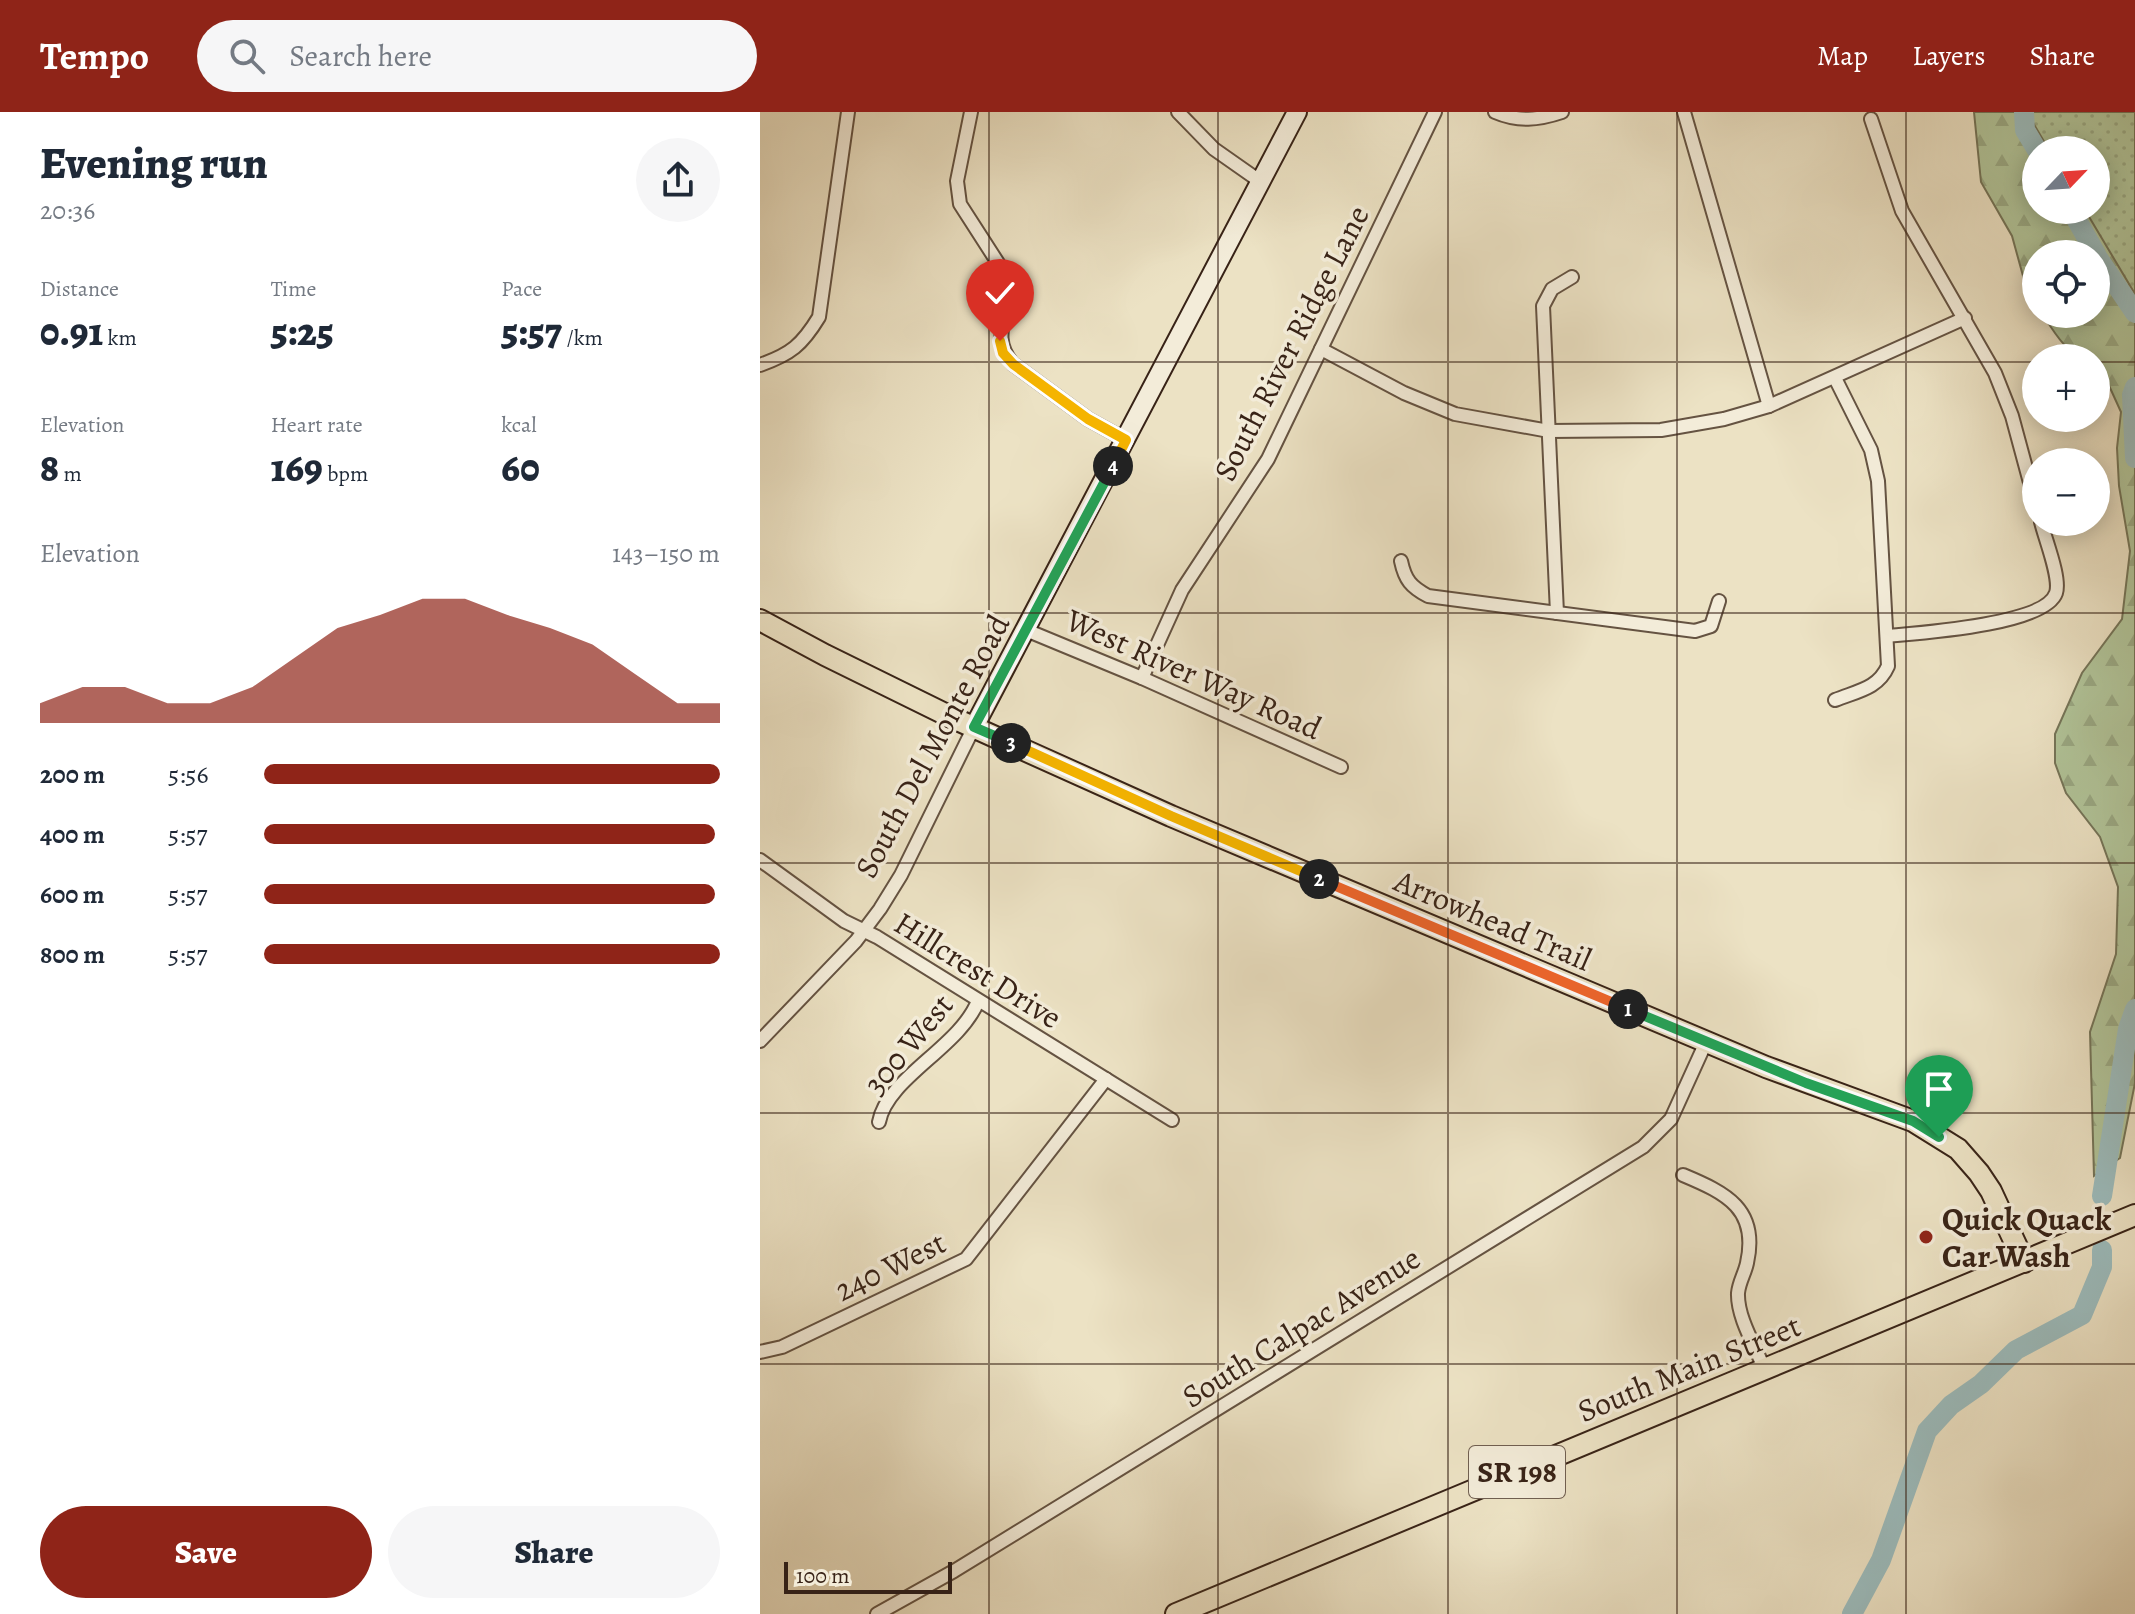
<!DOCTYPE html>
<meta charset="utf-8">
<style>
:root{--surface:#fff;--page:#f6f6f7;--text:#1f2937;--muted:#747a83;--accent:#8f2418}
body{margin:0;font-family:Alegreya,serif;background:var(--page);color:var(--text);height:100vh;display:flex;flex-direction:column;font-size:30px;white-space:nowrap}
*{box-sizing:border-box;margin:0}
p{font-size:26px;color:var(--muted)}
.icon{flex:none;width:44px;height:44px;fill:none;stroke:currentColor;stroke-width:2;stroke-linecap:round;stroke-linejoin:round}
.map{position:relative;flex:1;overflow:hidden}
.panel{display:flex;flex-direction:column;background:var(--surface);width:760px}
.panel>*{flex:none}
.needle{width:52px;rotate:65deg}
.tools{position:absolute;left:1262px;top:24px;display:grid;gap:16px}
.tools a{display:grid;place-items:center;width:88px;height:88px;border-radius:50%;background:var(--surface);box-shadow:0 4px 20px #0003;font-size:40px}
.scale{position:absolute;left:24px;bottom:20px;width:168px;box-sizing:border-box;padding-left:8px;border:4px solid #382317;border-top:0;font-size:22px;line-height:28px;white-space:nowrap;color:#382317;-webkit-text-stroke:6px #f3ecd9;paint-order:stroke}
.pin{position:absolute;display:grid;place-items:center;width:68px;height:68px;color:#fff;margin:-82px -34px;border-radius:50% 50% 50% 0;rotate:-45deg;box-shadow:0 0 8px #0007}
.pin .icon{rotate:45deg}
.km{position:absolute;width:40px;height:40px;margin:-20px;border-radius:50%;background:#222;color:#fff;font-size:22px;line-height:40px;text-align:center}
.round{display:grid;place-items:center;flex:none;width:84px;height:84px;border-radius:42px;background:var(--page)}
.headline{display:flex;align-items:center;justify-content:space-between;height:136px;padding:0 40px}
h1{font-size:44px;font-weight:800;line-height:60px}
.figures{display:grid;grid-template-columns:repeat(3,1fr);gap:12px;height:136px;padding:8px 40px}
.figures div{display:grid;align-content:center}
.figures b{font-size:40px;font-weight:800}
.figures small{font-size:22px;font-weight:400}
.figures p{font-size:22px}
.chart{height:224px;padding:16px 40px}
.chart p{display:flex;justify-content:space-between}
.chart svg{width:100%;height:144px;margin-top:8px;fill:var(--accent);opacity:.7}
.primary-button{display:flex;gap:16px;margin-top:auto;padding:16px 40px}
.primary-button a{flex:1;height:92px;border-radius:48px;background:var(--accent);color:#fff;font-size:32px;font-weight:800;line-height:92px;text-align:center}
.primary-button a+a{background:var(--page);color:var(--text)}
ul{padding:0 40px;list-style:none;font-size:26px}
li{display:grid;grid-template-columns:128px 96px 1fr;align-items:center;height:60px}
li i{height:20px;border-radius:10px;background:var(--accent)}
header{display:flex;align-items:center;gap:48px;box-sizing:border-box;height:112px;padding:0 40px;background:var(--accent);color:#fff}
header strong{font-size:38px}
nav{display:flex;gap:44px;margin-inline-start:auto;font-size:28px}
.search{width:560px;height:72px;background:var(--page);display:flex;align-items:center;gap:20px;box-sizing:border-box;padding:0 28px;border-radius:44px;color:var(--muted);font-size:30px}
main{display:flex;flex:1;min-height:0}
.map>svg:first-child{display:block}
.forest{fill:url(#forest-firs);stroke:#747458;stroke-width:2;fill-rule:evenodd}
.park{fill:url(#park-dots);stroke:#747458;stroke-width:2}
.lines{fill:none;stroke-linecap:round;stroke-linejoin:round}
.river{stroke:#9cbcbd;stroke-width:20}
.street-casing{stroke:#655342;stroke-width:16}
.secondary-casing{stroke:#382317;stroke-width:22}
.primary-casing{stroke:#382317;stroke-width:24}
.street{stroke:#f3ecd9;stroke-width:12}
.secondary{stroke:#f3ecd9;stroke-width:18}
.primary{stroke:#ece2c4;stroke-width:20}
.split-1-casing{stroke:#fff;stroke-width:16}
.split-2-casing{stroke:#fff;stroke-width:16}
.split-3-casing{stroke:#fff;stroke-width:16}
.split-4-casing{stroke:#fff;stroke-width:16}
.split-5-casing{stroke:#fff;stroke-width:16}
.split-1{stroke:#22a559;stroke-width:10}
.split-2{stroke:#f0652b;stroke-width:10}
.split-3{stroke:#f5b400;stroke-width:10}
.split-4{stroke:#22a559;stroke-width:10}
.split-5{stroke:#f5b400;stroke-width:10}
.grid{fill:none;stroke:#382317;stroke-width:2;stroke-opacity:0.55}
.poi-dot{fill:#8f2418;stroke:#f3ecd9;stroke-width:3}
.labels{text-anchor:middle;stroke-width:7;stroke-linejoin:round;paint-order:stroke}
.shield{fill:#f3ecd9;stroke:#705f51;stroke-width:2}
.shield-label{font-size:30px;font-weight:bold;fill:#382317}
.street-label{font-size:32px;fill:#382317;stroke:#f3ecd9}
.poi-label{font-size:32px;font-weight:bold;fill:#382317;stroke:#f3ecd9;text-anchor:start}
</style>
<header>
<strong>Tempo</strong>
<div class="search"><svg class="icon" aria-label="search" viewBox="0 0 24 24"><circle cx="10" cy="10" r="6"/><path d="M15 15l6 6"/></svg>Search here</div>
<nav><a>Map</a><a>Layers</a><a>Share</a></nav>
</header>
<main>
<section class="panel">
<div class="headline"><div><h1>Evening run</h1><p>20:36</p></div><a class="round"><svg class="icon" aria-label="share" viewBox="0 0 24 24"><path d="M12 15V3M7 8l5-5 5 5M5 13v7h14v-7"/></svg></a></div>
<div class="figures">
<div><p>Distance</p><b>0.91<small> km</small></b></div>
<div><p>Time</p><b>5:25</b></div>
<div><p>Pace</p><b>5:57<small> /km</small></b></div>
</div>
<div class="figures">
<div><p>Elevation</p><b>8<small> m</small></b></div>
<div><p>Heart rate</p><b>169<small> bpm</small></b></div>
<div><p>kcal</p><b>60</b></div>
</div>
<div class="chart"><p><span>Elevation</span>143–150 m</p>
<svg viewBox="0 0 160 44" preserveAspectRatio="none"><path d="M0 44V38L10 33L20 33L30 38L40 38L50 33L60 24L70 15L80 11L90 6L100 6L110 11L120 15L130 20L140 29L150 38L160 38V44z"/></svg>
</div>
<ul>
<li><b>200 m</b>5:56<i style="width:100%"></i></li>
<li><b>400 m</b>5:57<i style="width:99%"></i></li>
<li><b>600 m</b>5:57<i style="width:99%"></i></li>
<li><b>800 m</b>5:57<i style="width:100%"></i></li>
</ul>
<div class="primary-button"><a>Save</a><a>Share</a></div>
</section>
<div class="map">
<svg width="1375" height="1502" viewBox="0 0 1375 1502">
<defs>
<pattern id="forest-firs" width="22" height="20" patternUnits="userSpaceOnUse" patternTransform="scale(2)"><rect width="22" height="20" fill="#b1c499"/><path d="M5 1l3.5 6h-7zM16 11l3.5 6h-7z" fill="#99a883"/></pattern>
<pattern id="park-dots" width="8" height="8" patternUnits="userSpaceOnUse" patternTransform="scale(2)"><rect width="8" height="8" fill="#b1c499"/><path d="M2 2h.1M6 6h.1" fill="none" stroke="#99a883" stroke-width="1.8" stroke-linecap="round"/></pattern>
</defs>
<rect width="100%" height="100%" fill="#ece2c4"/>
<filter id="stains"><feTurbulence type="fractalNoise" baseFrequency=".0025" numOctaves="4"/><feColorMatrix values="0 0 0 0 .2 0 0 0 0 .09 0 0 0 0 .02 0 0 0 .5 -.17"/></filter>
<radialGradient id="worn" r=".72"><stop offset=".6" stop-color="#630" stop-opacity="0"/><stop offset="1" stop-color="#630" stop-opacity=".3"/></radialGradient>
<!-- forest -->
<path class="forest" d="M 1214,0 L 1375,0 L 1375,971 L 1360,1046 L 1334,1064 L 1330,920 L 1356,842 L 1358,775 L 1340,725 L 1306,681 L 1295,651 L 1295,622 L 1322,561 L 1362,507 L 1370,439 L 1359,374 L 1357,336 L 1361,300 L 1346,267 L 1336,259 L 1336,246 C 1306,246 1298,224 1282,202 L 1336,202 L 1336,142 L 1276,142 L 1276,193 L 1268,182 L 1252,124 L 1221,70 ZM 1276,38 L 1336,38 L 1336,98 L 1276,98 Z"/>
<!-- park -->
<polygon class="park" points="1273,0 1375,0 1375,182 1325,98 1336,98 1336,38 1289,38 1272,9"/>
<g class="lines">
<!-- river -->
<g class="river">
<polyline points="1264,0 1265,18 1277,38"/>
<polyline points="1311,98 1336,142"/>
<polyline points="1336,143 1375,201"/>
<polyline points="1375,275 1372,283 1375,346"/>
<polyline points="1342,1084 1368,917 1375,897"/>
<polyline points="1092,1502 1121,1448 1167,1319 1191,1293 1221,1272 1256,1238 1322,1203 1342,1155 1342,1138"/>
</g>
<defs>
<g id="street">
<path d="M 211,0 L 197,69 L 200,92 L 247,165 C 254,200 227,222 253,252 L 328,307 L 366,328"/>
<polyline points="418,0 454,37 501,70"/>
<path d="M 735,0 C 758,10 778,8 802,0"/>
<polyline points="924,0 1009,294"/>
<polyline points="1111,7 1142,99 1235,261 1252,304 1276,393"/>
<polyline points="561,237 644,281 695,302 789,319 901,318 964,307 1009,294 1205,206"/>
<path d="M 0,253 C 31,242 42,233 59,205 L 88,0"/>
<path d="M 641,449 C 645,468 651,475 668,484 L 935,519 L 951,514 L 959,489"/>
<polyline points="797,501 783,194 792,177 812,165"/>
<polyline points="266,518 382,566 581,655"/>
<path d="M 1127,524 C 1159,521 1285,513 1296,481 C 1301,466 1285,427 1281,410"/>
<polyline points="382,566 422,478 508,347 675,0"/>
<path d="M 1075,588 C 1097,579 1118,577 1128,554 L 1118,369 L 1111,338 L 1075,266"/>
<polyline points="0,748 84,809 117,825 412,1008"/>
<polyline points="0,929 96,829 120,797 141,763 214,615"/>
<path d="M 119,1010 C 127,966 200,935 218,889"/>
<path d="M 923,1063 C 966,1081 999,1097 987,1151 C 985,1161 979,1170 978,1181 C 977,1205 995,1234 1004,1256"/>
<polyline points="0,1240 22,1235 206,1147 346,967"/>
<polyline points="117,1502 194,1459 883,1035 911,1007 946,930"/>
</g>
<polyline id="secondary" points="214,615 537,0"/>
<g id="primary">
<polyline points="0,508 65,543 193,606 411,704 1006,955 1153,1009 1198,1037 1219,1061 1231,1079 1264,1150"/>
<polyline points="416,1502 1375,1103"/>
</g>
</defs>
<!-- street casing -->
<use href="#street" class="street-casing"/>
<!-- secondary casing -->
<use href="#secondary" class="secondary-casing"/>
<!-- primary casing -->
<use href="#primary" class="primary-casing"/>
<!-- street -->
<use href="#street" class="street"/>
<!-- secondary -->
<use href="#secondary" class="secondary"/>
<!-- primary -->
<use href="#primary" class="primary"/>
</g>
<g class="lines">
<defs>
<polyline id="split-1" points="868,897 1046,971 1153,1009 1179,1025"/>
<polyline id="split-2" points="559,767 868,897"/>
<polyline id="split-3" points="251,631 411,704 559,767"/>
<polyline id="split-4" points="251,631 214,615 353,354"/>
<polyline id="split-5" points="240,229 243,241 253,252 328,307 366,328 353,354"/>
</defs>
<!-- split-1 casing -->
<use href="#split-1" class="split-1-casing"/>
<!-- split-2 casing -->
<use href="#split-2" class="split-2-casing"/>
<!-- split-3 casing -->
<use href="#split-3" class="split-3-casing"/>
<!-- split-4 casing -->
<use href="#split-4" class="split-4-casing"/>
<!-- split-5 casing -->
<use href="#split-5" class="split-5-casing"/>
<!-- split-1 -->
<use href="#split-1" class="split-1"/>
<!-- split-2 -->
<use href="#split-2" class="split-2"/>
<!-- split-3 -->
<use href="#split-3" class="split-3"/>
<!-- split-4 -->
<use href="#split-4" class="split-4"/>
<!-- split-5 -->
<use href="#split-5" class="split-5"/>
</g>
<!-- grid -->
<path class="grid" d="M 229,0 L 229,1502M 458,0 L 458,1502M 688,0 L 688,1502M 917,0 L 917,1502M 1146,0 L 1146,1502M 0,250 L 1276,250M 1336,250 L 1375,250M 0,501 L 1375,501M 0,751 L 1375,751M 0,1001 L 1375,1001M 0,1252 L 1375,1252"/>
<!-- markers -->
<circle class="poi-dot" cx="1166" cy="1125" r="8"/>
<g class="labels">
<!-- shield labels -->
<rect class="shield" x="709" y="1334" width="96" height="52" rx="6"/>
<g class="shield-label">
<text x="757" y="1370">SR 198</text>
</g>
<!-- street labels -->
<g class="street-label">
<text transform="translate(531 231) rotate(-63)" y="11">South River Ridge Lane</text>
<text transform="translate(434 562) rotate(24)" y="11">West River Way Road</text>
<text transform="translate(172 634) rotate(-62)" y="11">South Del Monte Road</text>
<text transform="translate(733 808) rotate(23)" y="11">Arrowhead Trail</text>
<text transform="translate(218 858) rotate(32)" y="11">Hillcrest Drive</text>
<text transform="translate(148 932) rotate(-50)" y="11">300 West</text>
<text transform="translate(130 1154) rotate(-26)" y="11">240 West</text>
<text transform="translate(541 1215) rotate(-32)" y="11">South Calpac Avenue</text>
<text transform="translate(929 1256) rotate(-22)" y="11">South Main Street</text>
</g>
<!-- poi labels -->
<g class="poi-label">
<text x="1182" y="1118">Quick Quack<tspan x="1182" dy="37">Car Wash</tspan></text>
</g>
</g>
<rect width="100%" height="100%" filter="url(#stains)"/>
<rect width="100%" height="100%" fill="url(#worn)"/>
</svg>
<div class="tools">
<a><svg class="needle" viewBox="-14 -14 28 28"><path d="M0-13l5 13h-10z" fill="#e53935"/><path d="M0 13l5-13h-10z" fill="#747a83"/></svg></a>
<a><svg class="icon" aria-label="locate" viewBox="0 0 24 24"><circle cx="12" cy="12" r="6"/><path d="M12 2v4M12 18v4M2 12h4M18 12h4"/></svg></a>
<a>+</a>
<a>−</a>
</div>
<div class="scale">100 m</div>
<div class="pin" style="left:1179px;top:1025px;background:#1e9e55"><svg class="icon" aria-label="arrive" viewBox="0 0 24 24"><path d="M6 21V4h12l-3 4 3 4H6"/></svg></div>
<div class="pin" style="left:240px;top:229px;background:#d93025"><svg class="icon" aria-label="check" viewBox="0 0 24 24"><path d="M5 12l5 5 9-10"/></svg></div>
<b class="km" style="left:868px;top:897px">1</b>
<b class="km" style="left:559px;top:767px">2</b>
<b class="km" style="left:251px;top:631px">3</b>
<b class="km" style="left:353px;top:354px">4</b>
</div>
</main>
